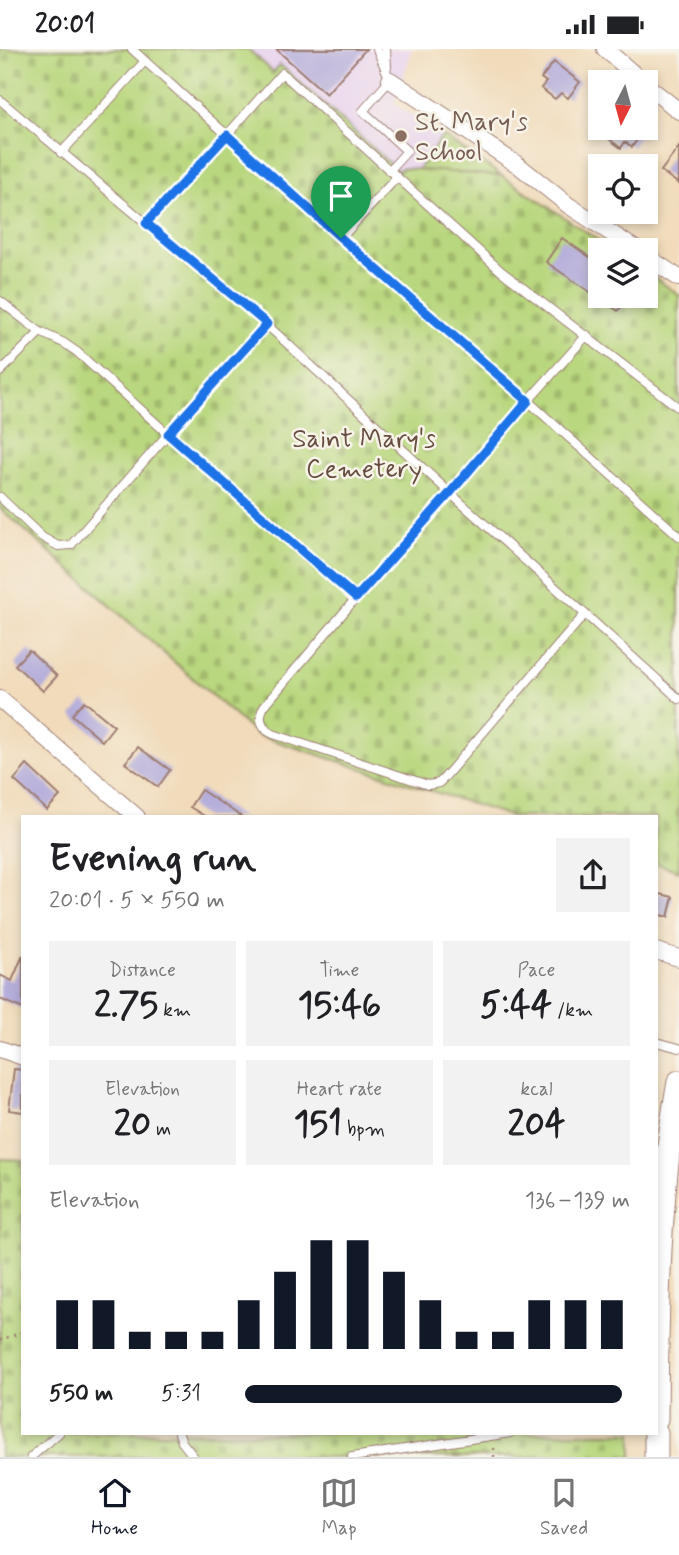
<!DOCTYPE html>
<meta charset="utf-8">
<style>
:root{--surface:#fff;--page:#f2f2f2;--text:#202124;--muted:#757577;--line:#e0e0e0;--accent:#111827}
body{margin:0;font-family:Mynerve,sans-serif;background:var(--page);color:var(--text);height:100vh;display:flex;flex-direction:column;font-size:26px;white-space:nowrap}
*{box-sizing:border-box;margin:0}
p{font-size:23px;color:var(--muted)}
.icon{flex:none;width:38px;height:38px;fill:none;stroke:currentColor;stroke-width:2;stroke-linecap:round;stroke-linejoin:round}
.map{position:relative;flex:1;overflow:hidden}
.side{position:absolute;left:21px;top:766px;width:637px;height:620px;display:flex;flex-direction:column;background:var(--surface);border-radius:0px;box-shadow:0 4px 10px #0003}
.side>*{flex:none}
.needle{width:46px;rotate:186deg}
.tools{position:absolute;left:588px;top:21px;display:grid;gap:14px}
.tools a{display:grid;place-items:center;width:70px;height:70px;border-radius:0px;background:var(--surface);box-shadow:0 4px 10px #0003;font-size:35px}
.pin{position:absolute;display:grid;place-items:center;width:60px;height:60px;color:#fff;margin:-72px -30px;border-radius:50% 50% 50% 0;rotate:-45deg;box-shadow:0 0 7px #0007}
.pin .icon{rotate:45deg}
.round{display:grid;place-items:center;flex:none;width:74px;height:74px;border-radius:0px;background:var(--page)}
.headline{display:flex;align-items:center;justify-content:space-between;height:119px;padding:0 28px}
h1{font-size:38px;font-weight:700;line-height:52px}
.metrics{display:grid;grid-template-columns:repeat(3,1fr);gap:10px;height:119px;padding:7px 28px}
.metrics div{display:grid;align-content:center;border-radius:0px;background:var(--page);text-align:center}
.metrics b{font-size:35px;font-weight:700}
.metrics small{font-size:19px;font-weight:400}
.metrics p{font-size:19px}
.chart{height:196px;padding:14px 28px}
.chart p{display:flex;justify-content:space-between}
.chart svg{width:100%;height:126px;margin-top:7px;stroke:var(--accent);stroke-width:6}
ul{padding:0 28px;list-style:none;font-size:23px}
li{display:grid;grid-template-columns:112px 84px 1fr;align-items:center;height:52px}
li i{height:18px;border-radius:9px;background:var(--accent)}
.status{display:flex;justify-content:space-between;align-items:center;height:49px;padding:0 35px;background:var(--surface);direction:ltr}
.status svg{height:19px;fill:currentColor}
.tab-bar{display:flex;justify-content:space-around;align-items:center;height:98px;border-top:2px solid var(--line);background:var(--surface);font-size:19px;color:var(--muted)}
.tab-bar a{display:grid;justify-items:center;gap:4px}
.tab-bar .on{color:var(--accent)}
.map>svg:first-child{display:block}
.built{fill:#e8d2ef}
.grass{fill:url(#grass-tufts);stroke:#827b54;stroke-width:2}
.cemetery{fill:url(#cemetery-stones);stroke:#827b54;stroke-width:2}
.building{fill:#b5adda}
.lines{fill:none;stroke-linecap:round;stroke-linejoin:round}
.lane-casing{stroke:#9e7d73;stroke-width:10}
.street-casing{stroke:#9e7d73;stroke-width:18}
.secondary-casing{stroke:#9e7d73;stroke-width:25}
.path{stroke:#9e7d73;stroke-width:2.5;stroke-dasharray:2 5;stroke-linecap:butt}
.lane{stroke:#fff;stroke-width:8}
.street{stroke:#fff;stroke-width:16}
.secondary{stroke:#fff;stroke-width:23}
.route-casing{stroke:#fff;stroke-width:14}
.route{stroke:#1a73e8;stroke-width:9}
.education-dot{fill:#8d6e63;stroke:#f7f3e8;stroke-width:2.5}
.labels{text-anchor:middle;stroke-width:5;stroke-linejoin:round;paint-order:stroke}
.education-label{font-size:26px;fill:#785e54;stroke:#f7f3e8;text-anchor:start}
.park-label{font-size:26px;fill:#664d40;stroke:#f7f3e8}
</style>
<div class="status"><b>20:01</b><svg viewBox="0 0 49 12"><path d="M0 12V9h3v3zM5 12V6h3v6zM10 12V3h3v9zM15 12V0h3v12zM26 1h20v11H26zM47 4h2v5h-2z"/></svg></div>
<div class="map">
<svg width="679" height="1408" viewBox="0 0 679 1408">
<defs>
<pattern id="grass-tufts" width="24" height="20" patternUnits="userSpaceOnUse" patternTransform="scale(1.75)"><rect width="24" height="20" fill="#b9d77e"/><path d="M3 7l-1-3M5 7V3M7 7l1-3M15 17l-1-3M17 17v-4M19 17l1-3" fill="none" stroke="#a1b86d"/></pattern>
<pattern id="cemetery-stones" width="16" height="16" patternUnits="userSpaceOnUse" patternTransform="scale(1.75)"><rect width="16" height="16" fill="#b9d77e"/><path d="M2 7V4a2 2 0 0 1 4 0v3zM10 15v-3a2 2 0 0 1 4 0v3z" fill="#a1b86d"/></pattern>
</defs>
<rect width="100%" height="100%" fill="#f7f3e8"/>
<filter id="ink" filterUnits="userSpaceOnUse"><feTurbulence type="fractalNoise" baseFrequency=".0143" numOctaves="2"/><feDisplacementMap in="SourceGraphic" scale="14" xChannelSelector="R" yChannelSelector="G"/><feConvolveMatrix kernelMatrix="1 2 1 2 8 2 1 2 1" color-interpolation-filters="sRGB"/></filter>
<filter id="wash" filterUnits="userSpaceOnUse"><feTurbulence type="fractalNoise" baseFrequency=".00686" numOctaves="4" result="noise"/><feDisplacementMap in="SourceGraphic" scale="28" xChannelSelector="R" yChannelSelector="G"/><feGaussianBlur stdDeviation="1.57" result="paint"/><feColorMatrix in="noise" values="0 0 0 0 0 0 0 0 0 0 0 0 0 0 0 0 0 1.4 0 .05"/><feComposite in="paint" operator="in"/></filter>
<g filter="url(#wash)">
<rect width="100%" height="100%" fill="#f1dbbb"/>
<!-- built -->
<polygon class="built" points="248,0 412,0 395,55 502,127 401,119 398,122 280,16 274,23"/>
<!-- grass -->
<polygon class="grass" points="443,87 502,127 417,121"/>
<!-- cemetery -->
<g class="cemetery">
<polygon points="0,0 248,0 273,23 280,16 398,122 401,119 502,127 613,201 600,201 600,247 646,247 646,223 679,246 679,822 656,814 656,768 513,768 257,686 0,459"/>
<polygon points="0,1110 23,1111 23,1384 632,1384 632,1408 0,1408"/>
</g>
<g id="blocks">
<!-- building -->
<g class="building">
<polygon points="276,0 366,0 326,45"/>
<polygon points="554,13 580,33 568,49 561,44 555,50 541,39 546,33 541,29"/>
<polygon points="604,79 645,79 632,98 625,93 621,99 605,87 609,82"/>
<polygon points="679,98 679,135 661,122"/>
<polygon points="562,189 600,215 600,247 629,247 618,262 546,213"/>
<polygon points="29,601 57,627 43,642 15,616"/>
<polygon points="84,652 114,677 102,692 72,666"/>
<polygon points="138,698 170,721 158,738 125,714"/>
<polygon points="27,716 60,747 47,761 14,731"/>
<polygon points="201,741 242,768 206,768 190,758"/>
<polygon points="656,844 673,848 668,868 656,865"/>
<polygon points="23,906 23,960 0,950 0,926 12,932"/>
<polygon points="14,1020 23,1021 23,1063 9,1061"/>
</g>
</g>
</g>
<g filter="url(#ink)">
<use href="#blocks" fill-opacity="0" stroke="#9e7d73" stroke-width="2"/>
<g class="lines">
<defs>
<g id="lane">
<polyline points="377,0 390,31"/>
<polyline points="386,0 387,18"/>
<polyline points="145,12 227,86 146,174"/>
<polyline points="0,51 267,276 450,444 528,352 679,487"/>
<polyline points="61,104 145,12 132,0"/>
<polyline points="389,122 407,102 363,62 390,31"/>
<polyline points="341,189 227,86 282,24 397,128"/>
<polyline points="0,252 40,283"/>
<path d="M 267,276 L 168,385 L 356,549 L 450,444 L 585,565 L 444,729 L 439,734 L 428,736 L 273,685 C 261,679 257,668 265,656 L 356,549"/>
<polyline points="587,286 528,352 341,189 397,128 501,222 679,359"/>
<polyline points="0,323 40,283 64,294 77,303 168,385 71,496 58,497 42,488 0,448"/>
<polyline points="585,565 679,650"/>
<polyline points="656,993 679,999"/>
<polyline points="179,1384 182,1393 194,1408"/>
<polyline points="31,1408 59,1384"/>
<polyline points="352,1408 510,1384"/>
</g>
<g id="street">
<polyline points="605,0 643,33"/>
<polyline points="390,31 518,116 568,156 637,201"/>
<polyline points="646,36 679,62"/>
<polyline points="646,207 679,229"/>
<polyline points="0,650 137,768"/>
<polyline points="656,902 679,909"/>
<polyline points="0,1000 23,1008"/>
</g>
<g id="secondary">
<path d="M 656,1370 C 657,1257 658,1144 679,1033"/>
<polyline points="656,1408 656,1384"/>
</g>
</defs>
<!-- lane casing -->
<use href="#lane" class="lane-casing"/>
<!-- street casing -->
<use href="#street" class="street-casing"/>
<!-- secondary casing -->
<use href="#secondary" class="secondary-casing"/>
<!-- path -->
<g class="path">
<polyline points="0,1291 23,1283"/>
<polyline points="494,1408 494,1397"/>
</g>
<!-- lane -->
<use href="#lane" class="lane"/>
<!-- street -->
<use href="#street" class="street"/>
<!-- secondary -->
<use href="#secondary" class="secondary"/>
</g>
</g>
<g class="lines" filter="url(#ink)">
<defs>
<polygon id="route" points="227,86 341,189 528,352 450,444 356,549 168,385 267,275 146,174"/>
</defs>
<!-- route casing -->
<use href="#route" class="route-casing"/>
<!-- route -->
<use href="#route" class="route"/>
</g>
<!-- markers -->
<circle class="education-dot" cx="401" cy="87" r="7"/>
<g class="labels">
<!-- education labels -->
<g class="education-label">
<text x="415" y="81">St. Mary's<tspan x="415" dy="30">School</tspan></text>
</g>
<!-- park labels -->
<g class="park-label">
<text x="364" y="398">Saint Mary's<tspan x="364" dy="30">Cemetery</tspan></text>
</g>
</g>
</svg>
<div class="tools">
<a><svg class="needle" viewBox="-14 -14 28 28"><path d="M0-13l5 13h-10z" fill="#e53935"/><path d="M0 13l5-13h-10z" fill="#757577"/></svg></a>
<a><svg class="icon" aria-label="locate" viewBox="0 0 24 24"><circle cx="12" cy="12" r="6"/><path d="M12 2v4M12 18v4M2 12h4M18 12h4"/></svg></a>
<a><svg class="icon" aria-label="layers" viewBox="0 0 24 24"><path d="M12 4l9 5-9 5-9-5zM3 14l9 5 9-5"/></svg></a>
</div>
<div class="pin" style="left:341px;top:189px;background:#1e9e55"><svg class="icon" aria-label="arrive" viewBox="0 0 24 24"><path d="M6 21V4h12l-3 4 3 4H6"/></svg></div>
<section class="side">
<div class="headline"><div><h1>Evening run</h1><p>20:01 · 5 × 550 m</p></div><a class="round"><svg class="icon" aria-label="share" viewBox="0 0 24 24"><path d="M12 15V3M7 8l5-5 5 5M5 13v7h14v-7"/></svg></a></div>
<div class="metrics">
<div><p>Distance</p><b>2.75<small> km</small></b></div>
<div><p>Time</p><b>15:46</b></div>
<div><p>Pace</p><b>5:44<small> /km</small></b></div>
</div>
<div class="metrics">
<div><p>Elevation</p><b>20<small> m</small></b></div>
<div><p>Heart rate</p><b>151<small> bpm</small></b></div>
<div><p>kcal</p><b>204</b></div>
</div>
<div class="chart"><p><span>Elevation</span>136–139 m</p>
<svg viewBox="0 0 160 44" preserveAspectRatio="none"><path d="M5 44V27M15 44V27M25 44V38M35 44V38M45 44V38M55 44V27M65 44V17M75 44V6M85 44V6M95 44V17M105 44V27M115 44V38M125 44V38M135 44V27M145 44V27M155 44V27"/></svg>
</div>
<ul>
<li><b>550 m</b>5:31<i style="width:98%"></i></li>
</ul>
</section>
</div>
<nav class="tab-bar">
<a class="on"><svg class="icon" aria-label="home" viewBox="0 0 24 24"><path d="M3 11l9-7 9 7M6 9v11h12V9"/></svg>Home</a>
<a><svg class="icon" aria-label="map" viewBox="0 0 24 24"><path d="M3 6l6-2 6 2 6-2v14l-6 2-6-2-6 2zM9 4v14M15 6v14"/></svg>Map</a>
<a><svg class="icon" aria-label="saved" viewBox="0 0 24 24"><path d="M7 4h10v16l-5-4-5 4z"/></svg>Saved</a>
</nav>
